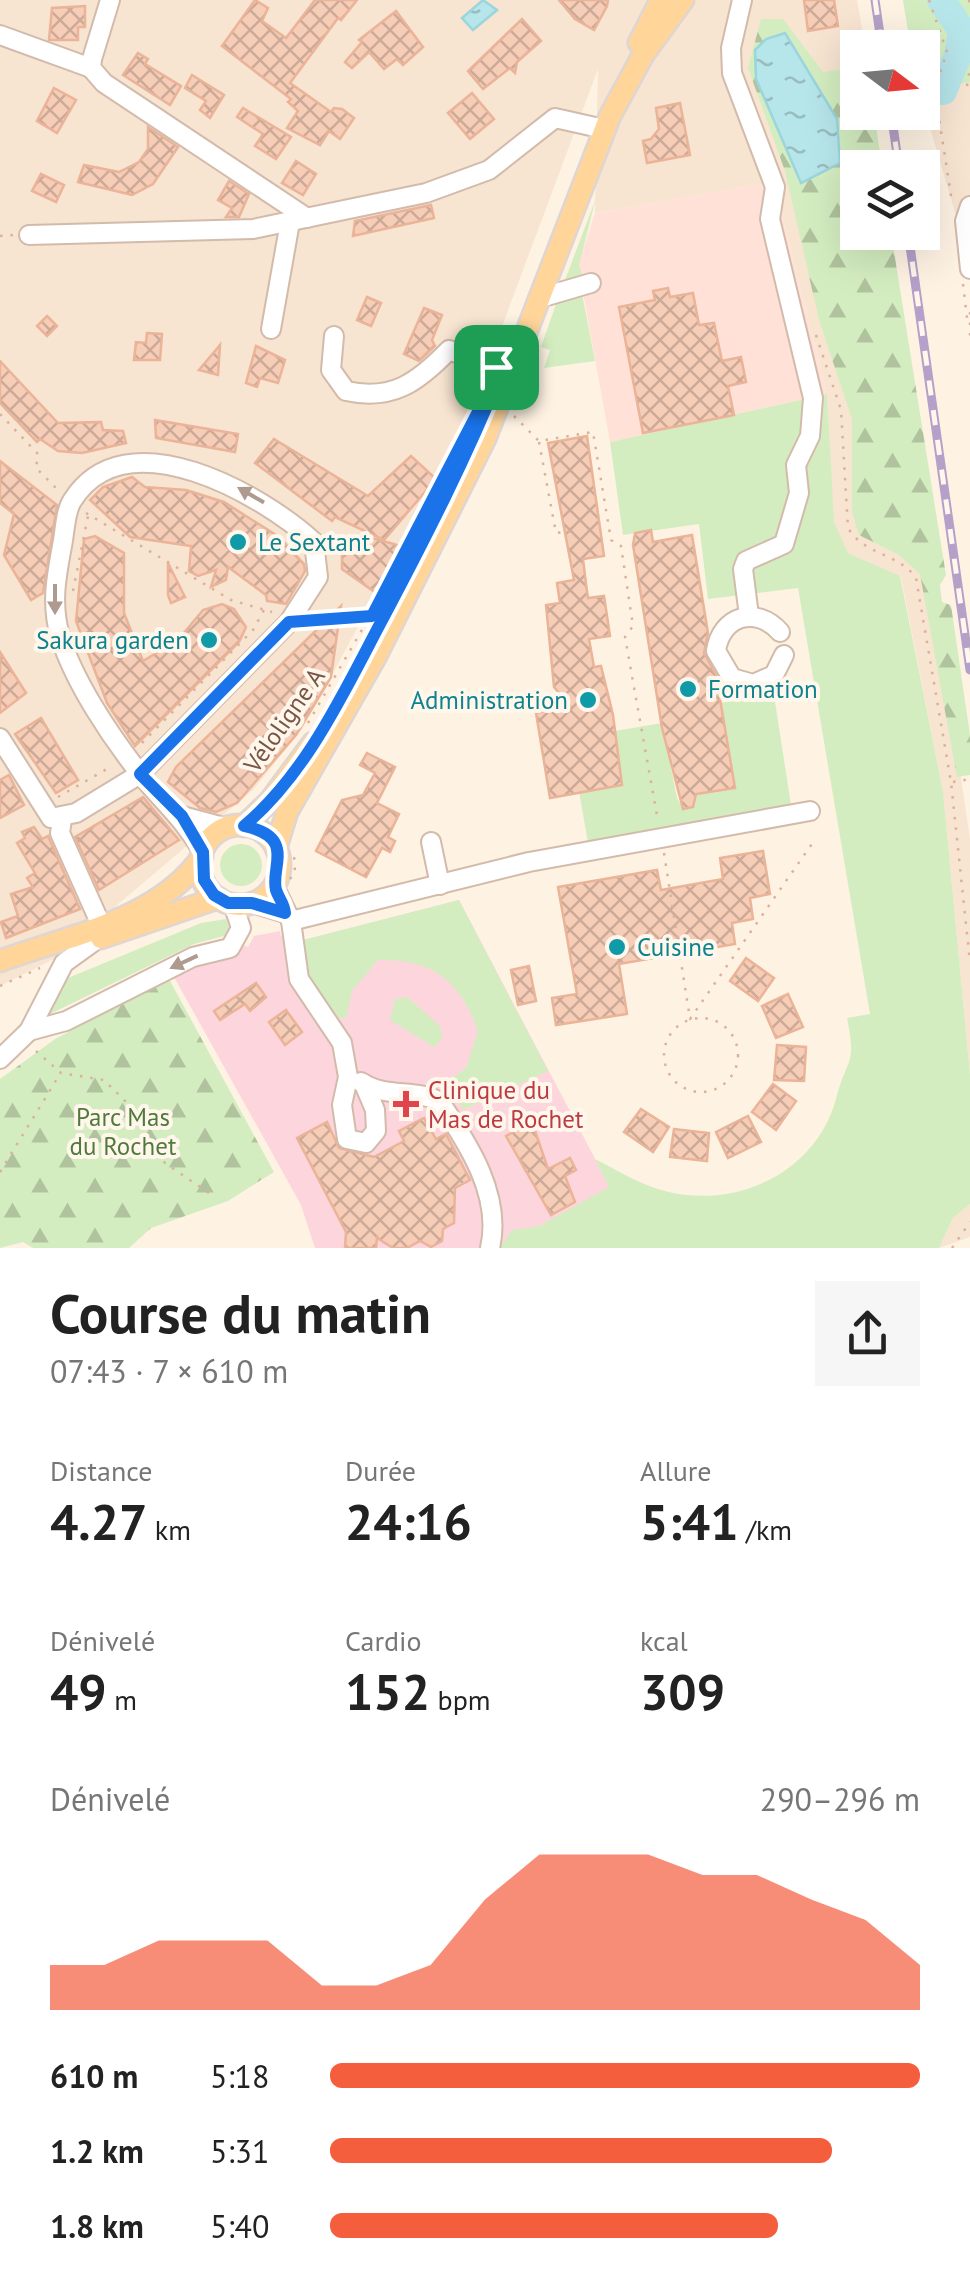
<!DOCTYPE html>
<html lang="fr">
<meta charset="utf-8">
<style>
:root{--surface:#fff;--page:#f6f6f6;--text:#222;--muted:#767676;--accent:#f45e3d}
body{margin:0;font-family:"PT Sans",sans-serif;background:var(--page);color:var(--text);height:100vh;display:flex;flex-direction:column;font-size:38px;white-space:nowrap}
*{box-sizing:border-box;margin:0}
p{font-size:32px;color:var(--muted)}
.icon{flex:none;width:55px;height:55px;fill:none;stroke:currentColor;stroke-width:2;stroke-linecap:round;stroke-linejoin:round}
.map{position:relative;height:1248px;overflow:hidden}
.drawer{display:flex;flex-direction:column;background:var(--surface);flex:1}
.drawer>*{flex:none}
.needle{width:65px;rotate:106deg}
.controls{position:absolute;left:840px;top:30px;display:grid;gap:20px}
.controls a{display:grid;place-items:center;width:100px;height:100px;border-radius:0px;background:var(--surface);box-shadow:0 10px 40px #0002;font-size:50px}
.pin{position:absolute;display:grid;place-items:center;width:85px;height:85px;color:#fff;margin:-42px;border-radius:20px;box-shadow:0 5px 15px #0006}
.round{display:grid;place-items:center;flex:none;width:105px;height:105px;border-radius:0px;background:var(--page)}
.overview{display:flex;align-items:center;justify-content:space-between;height:170px;padding:0 50px}
h1{font-size:55px;font-weight:700;line-height:75px}
.metrics{display:grid;grid-template-columns:repeat(3,1fr);gap:15px;height:170px;padding:10px 50px}
.metrics div{display:grid;align-content:center}
.metrics b{font-size:50px;font-weight:700}
.metrics small{font-size:28px;font-weight:400}
.metrics p{font-size:28px}
.chart{height:280px;padding:20px 50px}
.chart p{display:flex;justify-content:space-between}
.chart svg{width:100%;height:180px;margin-top:10px;fill:var(--accent);opacity:.7}
ul{padding:0 50px;list-style:none;font-size:32px}
li{display:grid;grid-template-columns:160px 120px 1fr;align-items:center;height:75px}
li i{height:25px;border-radius:12px;background:var(--accent)}
.map>svg:first-child{display:block}
.residential{fill:#f7e4d1}
.commercial{fill:#ffe1d7}
.medical{fill:#fdd5dc}
.green{fill:#d4edc0}
.forest{fill:url(#forest-firs)}
.water{fill:url(#water-ripples);stroke:#9bd5dd;stroke-width:2.5}
.lines{fill:none;stroke-linecap:round;stroke-linejoin:round}
.river{stroke:#b6e5ea;stroke-width:28}
.building{fill:url(#building-cross-hatch);stroke:#ebb397;stroke-width:2.5}
.minor-casing{stroke:#d3bbab;stroke-width:22}
.major-casing{stroke:#dfd6d3;stroke-width:25}
.path{stroke:#dcb19b;stroke-width:2.5;stroke-dasharray:2.5 8;stroke-linecap:butt}
.minor{stroke:#fff;stroke-width:18}
.major{stroke:#ffd59a;stroke-width:20}
.rail-casing{stroke:#b5a0c9;stroke-width:9}
.rail{stroke:#fff7ec;stroke-width:5;stroke-dasharray:15;stroke-linecap:butt}
.oneway{fill:#af9a90}
.route-casing{stroke:#fff;stroke-width:20}
.route{stroke:#1a73e8;stroke-width:12}
.culture-dot{fill:#0f9aa8;stroke:#fff7ec;stroke-width:4}
.health-dot{fill:#e0444e;stroke:#fff7ec;stroke-width:4}
.labels{text-anchor:middle;stroke-width:8;stroke-linejoin:round;paint-order:stroke}
.culture-label{font-size:25px;fill:#0d838f;stroke:#fff7ec;text-anchor:start}
.street-label{font-size:25px;fill:#795646;stroke:#fff7ec}
.health-label{font-size:25px;fill:#be3a42;stroke:#fff7ec;text-anchor:start}
.park-label{font-size:25px;fill:#507a3b;stroke:#fff7ec}
</style>
<div class="map">
<svg width="970" height="1248" viewBox="0 0 970 1248">
<defs>
<pattern id="forest-firs" width="22" height="20" patternUnits="userSpaceOnUse" patternTransform="scale(2.5)"><rect width="22" height="20" fill="#d4edc0"/><path d="M5 1l3.5 6h-7zM16 11l3.5 6h-7z" fill="#b1c39e"/></pattern>
<pattern id="water-ripples" width="26" height="14" patternUnits="userSpaceOnUse" patternTransform="scale(2.5)"><rect width="26" height="14" fill="#b6e5ea"/><path d="M2 4q2-2 4 0t4 0M15 11q2-2 4 0t4 0" fill="none" stroke="#99bcbf"/></pattern>
<pattern id="building-cross-hatch" width="8" height="8" patternUnits="userSpaceOnUse" patternTransform="scale(2.5)"><rect width="8" height="8" fill="#f6ceb8"/><path d="M0 0l8 8M0 8l8-8" fill="none" stroke="#ccaa97"/></pattern>
</defs>
<rect width="100%" height="100%" fill="#fef3e3"/>
<!-- residential -->
<g class="residential">
<polygon points="0,0 857,0 865,47 858,48 858,112 874,113 882,167 858,168 858,232 891,233 930,568 970,839 970,1074 943,791 901,577 848,553 833,524 827,394 774,182 595,213 598,69 460,439 303,728 253,790 110,911 116,928 0,986"/>
<polygon points="903,0 970,0 970,263 923,104 922,48 911,47"/>
<polygon points="970,1204 970,1237 939,1248 953,1218"/>
</g>
<!-- commercial -->
<polygon class="commercial" points="774,182 827,394 610,442 578,265 595,213"/>
<!-- medical -->
<polygon class="medical" points="459,900 642,1248 315,1248 301,1205 174,977 198,963 231,957 243,945 248,947 254,936 280,931 281,936 304,940"/>
<!-- green -->
<g class="green">
<polygon points="903,0 970,0 970,82 923,90 922,48 911,47"/>
<polygon points="596,198 579,265 583,278 565,280"/>
<polygon points="582,293 595,361 544,368 550,350 541,347 556,304"/>
<path d="M 827,394 L 834,522 L 848,553 L 900,576 L 943,791 L 970,1074 L 970,1204 L 953,1218 L 939,1248 L 500,1248 L 512,1230 L 539,1226 L 609,1187 L 595,1159 C 617,1170 641,1185 665,1191 C 737,1210 816,1172 836,1099 C 847,1056 857,1067 847,1018 L 870,1014 L 798,588 L 708,599 L 699,524 L 623,535 L 610,442 Z"/>
<polygon points="774,695 791,805 588,843 577,780 593,791 621,785 615,731 662,723 677,798 683,809 693,807 692,795 735,787 720,703"/>
<circle cx="241" cy="865" r="21"/>
<path d="M 459,900 L 548,1071 L 463,1110 L 451,1079 L 466,1068 L 478,1031 C 460,981 434,959 378,960 L 352,991 L 346,1018 L 337,1018 L 312,986 L 303,940 Z"/>
<polygon points="226,919 229,928 224,936 194,944 48,1015 60,976 68,978 201,923"/>
<polygon points="407,997 440,1026 442,1038 434,1047 390,1020 395,999"/>
</g>
<!-- forest -->
<g class="forest">
<polygon points="761,19 783,19 823,72 843,69 845,86 857,84 858,112 874,113 882,167 858,168 858,232 891,233 946,575 940,585 942,602 951,605 970,735 970,775 957,777 920,574 899,555 859,535 852,512 852,419 819,320 785,171 748,68"/>
<polygon points="169,979 274,1172 228,1201 151,1228 129,1248 33,1248 23,1242 0,1248 0,1079 55,1039"/>
</g>
<!-- water -->
<g class="water">
<polygon points="483,0 497,10 473,30 462,18"/>
<polygon points="785,33 837,119 840,163 801,183 756,79 755,50 766,39"/>
</g>
<g class="lines">
<!-- river -->
<polyline class="river" points="941,0 962,31 958,55 943,91"/>
</g>
<!-- building -->
<g class="building">
<polygon points="255,0 268,8 262,21 286,38 315,0 357,0 341,20 338,18 290,83 331,112 334,108 342,109 354,118 340,139 329,131 320,145 287,128 298,111 288,102 291,99 222,46"/>
<polygon points="559,0 608,0 607,6 594,30 575,19"/>
<polygon points="804,0 834,0 838,26 808,31"/>
<polygon points="85,6 85,27 78,27 78,40 49,40 52,8"/>
<polygon points="396,11 423,47 403,65 397,59 384,69 369,52 352,68 345,62 362,42 359,40"/>
<polygon points="522,19 541,41 517,62 515,73 510,68 483,89 468,71"/>
<polygon points="138,53 148,59 145,64 181,86 170,105 123,75"/>
<polygon points="192,75 224,95 210,118 200,110 206,101 185,88"/>
<polygon points="54,88 76,100 57,133 37,121"/>
<polygon points="472,93 494,119 470,139 448,113"/>
<polygon points="680,103 690,155 647,163 643,141 651,139 659,129 656,108"/>
<polygon points="243,108 291,137 276,159 255,146 263,134 237,117"/>
<polygon points="148,127 178,147 153,184 132,195 78,182 84,165 119,172 139,162 148,149"/>
<polygon points="296,161 316,174 303,195 282,183"/>
<polygon points="41,174 64,185 56,202 32,191"/>
<polygon points="229,181 249,194 239,217 226,217 232,208 218,200"/>
<polygon points="431,205 434,218 353,236 355,221"/>
<polygon points="668,288 670,297 693,293 699,325 714,323 722,361 741,357 746,382 728,386 734,415 643,433 619,307 655,300 653,291"/>
<polygon points="367,297 381,303 371,326 357,320"/>
<polygon points="424,308 442,315 432,340 435,346 419,361 404,354"/>
<polygon points="47,316 57,326 47,336 37,326"/>
<polygon points="147,333 162,334 160,360 134,360 136,342 146,343"/>
<polygon points="220,345 218,375 199,370"/>
<polygon points="256,346 285,360 278,383 260,378 257,387 246,383"/>
<polygon points="0,361 58,423 101,422 103,430 123,431 126,443 82,453 58,451 40,439 37,442 0,403"/>
<polygon points="155,420 238,434 235,452 156,438"/>
<polygon points="587,436 604,556 583,559 586,584 588,598 604,596 610,636 589,639 594,667 601,666 613,715 622,785 550,798 536,713 570,706 554,687 546,605 560,603 557,583 574,580 548,443"/>
<polygon points="274,439 368,496 411,456 436,479 384,540 335,517 332,521 255,463"/>
<polygon points="0,461 57,505 43,593 31,600 4,555 14,514 0,503"/>
<polygon points="132,477 145,487 186,490 224,502 279,537 304,564 305,571 286,604 267,601 266,595 228,567 226,580 211,587 216,570 198,576 189,571 191,546 130,537 90,500 103,487"/>
<polygon points="651,530 653,542 692,535 708,633 704,653 716,675 735,788 696,794 693,807 683,809 662,728 633,545 635,533"/>
<polygon points="95,536 124,553 124,613 143,661 178,640 203,610 222,604 234,609 246,627 239,642 135,746 107,703 76,621 84,539"/>
<polygon points="372,538 401,546 376,593 342,569 342,547"/>
<polygon points="168,563 185,597 171,603 168,595"/>
<polygon points="341,606 331,677 296,735 237,803 216,812 200,808 168,782 176,767"/>
<polygon points="0,652 26,693 0,713"/>
<polygon points="41,718 78,780 56,793 15,734"/>
<polygon points="367,753 395,767 377,803 399,814 388,837 395,841 390,852 382,848 366,877 316,851 342,800 363,795 375,773 360,765"/>
<polygon points="9,775 24,805 0,818 0,780"/>
<polygon points="143,797 179,840 99,890 75,837"/>
<polygon points="34,827 42,839 48,836 80,909 6,938 1,922 18,916 11,894 33,887 27,878 35,873 17,843 25,838 22,832"/>
<polygon points="763,851 770,894 750,898 753,919 732,923 735,944 619,964 627,1014 556,1025 552,998 577,994 558,887 657,870 661,890 723,879 720,858"/>
<polygon points="746,958 774,978 758,1001 730,981"/>
<polygon points="529,966 536,1001 518,1005 511,970"/>
<polygon points="256,983 266,997 250,1011 245,1004 220,1020 214,1011"/>
<polygon points="788,994 803,1027 776,1038 762,1006"/>
<polygon points="286,1010 302,1032 285,1045 269,1022"/>
<polygon points="777,1045 806,1047 804,1081 774,1080"/>
<polygon points="773,1084 796,1101 776,1130 752,1112"/>
<polygon points="641,1109 669,1127 653,1152 624,1132"/>
<polygon points="748,1116 761,1142 728,1158 716,1132"/>
<polygon points="424,1118 436,1139 446,1134 470,1180 455,1188 454,1223 443,1229 442,1241 431,1247 420,1241 407,1248 393,1248 377,1238 376,1248 345,1248 346,1232 297,1138 327,1122 339,1148 374,1157 404,1141 399,1131"/>
<polygon points="532,1122 548,1169 570,1158 576,1170 565,1176 575,1202 551,1215 506,1136"/>
<polygon points="674,1129 709,1133 707,1161 670,1157"/>
</g>
<g class="lines">
<defs>
<g id="minor">
<polyline points="110,0 92,59 91,68 104,83 307,218"/>
<polyline points="742,0 731,48 732,73 775,187 770,219 813,398 810,436 796,465 799,493 784,544 746,561 743,569 749,616"/>
<polyline points="0,35 91,68"/>
<polyline points="970,206 965,221 970,269"/>
<polyline points="29,235 253,229 426,193 489,170 555,118 595,127"/>
<polyline points="540,298 591,283"/>
<polyline points="271,329 290,222"/>
<path d="M 334,336 L 331,370 L 346,391 C 392,401 417,383 449,350 L 502,370"/>
<path d="M 780,632 C 756,605 721,616 716,651 L 732,678 L 753,684 L 774,675 L 784,655"/>
<path d="M 0,738 L 51,818 L 76,813 L 140,774 L 289,622 L 318,577 L 314,542 C 263,495 125,415 72,501 C 65,512 65,532 62,546 C 56,578 51,604 60,636 C 74,682 111,737 141,775 C 165,804 182,817 203,852"/>
<polyline points="182,816 227,828"/>
<polyline points="62,819 60,833 101,925"/>
<polyline points="431,842 440,885"/>
<polyline points="274,886 291,921 299,979 342,1043 348,1077 342,1105 347,1139 366,1143 376,1131 375,1110 364,1084"/>
<polyline points="252,903 285,913"/>
<polyline points="291,921 529,862 810,811"/>
<polyline points="29,1031 66,1021 193,957 230,948 241,928 233,904"/>
<polyline points="0,1059 29,1031 64,963 96,940"/>
<path d="M 361,1082 C 386,1099 416,1088 440,1102 C 469,1145 502,1196 490,1248"/>
</g>
<g id="major">
<polyline points="639,43 661,0"/>
<circle cx="240" cy="865" r="40"/>
<polyline points="244,826 270,801 313,743"/>
<polyline points="276,848 287,812 376,656 485,439 610,116 643,55 683,0"/>
<polyline points="101,938 218,898"/>
<path d="M 0,961 C 68,936 158,920 202,857"/>
</g>
</defs>
<!-- minor casing -->
<use href="#minor" class="minor-casing"/>
<!-- major casing -->
<use href="#major" class="major-casing"/>
<!-- path -->
<g class="path">
<polyline points="929,0 947,52 937,81 936,99 952,202"/>
<polyline points="969,0 970,5"/>
<polyline points="967,86 970,67"/>
<polyline points="0,236 13,235"/>
<polyline points="963,284 967,318"/>
<polyline points="970,312 970,339"/>
<path d="M 816,335 L 841,410 L 848,528 C 865,556 899,553 916,578 L 951,782 L 970,962"/>
<polyline points="0,414 38,454 36,468 57,489"/>
<polyline points="514,416 539,441 593,432 611,540 621,546 633,626 625,637 658,821"/>
<polyline points="539,442 556,533 577,531"/>
<polyline points="86,513 231,600 272,612"/>
<polyline points="73,591 88,516"/>
<polyline points="312,620 369,616"/>
<polyline points="308,723 399,566"/>
<polyline points="142,743 253,630 264,610"/>
<polyline points="953,782 970,779"/>
<polyline points="58,797 112,766"/>
<polyline points="664,853 690,1019 816,838"/>
<polyline points="290,879 295,872 294,854"/>
<polyline points="0,986 40,968"/>
<circle cx="701" cy="1055" r="37"/>
<polyline points="36,1051 61,1073 104,1080 125,1101 165,1163 209,1193"/>
<polyline points="0,1172 60,1074"/>
<polyline points="952,1248 970,1222"/>
</g>
<!-- minor -->
<use href="#minor" class="minor"/>
<!-- major -->
<use href="#major" class="major"/>
<defs>
<g id="rail">
<polyline points="875,0 882,48"/>
<polyline points="891,112 899,168"/>
<polyline points="908,232 970,670"/>
</g>
</defs>
<!-- rail casing -->
<use href="#rail" class="rail-casing"/>
<!-- rail -->
<use href="#rail" class="rail"/>
</g>
<!-- one-way arrows -->
<defs><path id="oneway-solid" d="M-6-.8H1V-3.2L6.5 0L1 3.2V.8H-6Z" transform="scale(2.5)"/></defs>
<g class="oneway">
<use href="#oneway-solid" transform="translate(251 495) rotate(-150)"/>
<use href="#oneway-solid" transform="translate(55 599) rotate(90)"/>
<use href="#oneway-solid" transform="translate(184 962) rotate(155)"/>
</g>
<g class="lines">
<defs>
<path id="route" d="M 496,367 L 502,370 C 467,457 424,541 380,624 C 343,694 306,774 244,826 C 297,837 270,867 276,890 C 279,899 284,903 285,913 L 252,903 L 228,903 L 214,895 L 204,880 L 203,852 L 182,816 L 140,774 L 289,622 L 372,616 L 481,406 Z"/>
</defs>
<!-- route casing -->
<use href="#route" class="route-casing"/>
<!-- route -->
<use href="#route" class="route"/>
</g>
<!-- markers -->
<g class="culture-dot">
<circle cx="238" cy="542" r="10"/>
<circle cx="209" cy="640" r="10"/>
<circle cx="688" cy="689" r="10"/>
<circle cx="588" cy="700" r="10"/>
<circle cx="617" cy="947" r="10"/>
</g>
<path class="health-dot" d="M401 1089h10v10h10v10h-10v10h-10v-10h-10v-10h10z"/>
<g class="labels">
<!-- culture labels -->
<g class="culture-label">
<text x="258" y="551">Le Sextant</text>
<text x="189" y="649" text-anchor="end">Sakura garden</text>
<text x="708" y="698">Formation</text>
<text x="568" y="709" text-anchor="end">Administration</text>
<text x="637" y="956">Cuisine</text>
</g>
<!-- street labels -->
<g class="street-label">
<text transform="translate(284 720) rotate(-55)" y="9">Véloligne A</text>
</g>
<!-- health labels -->
<g class="health-label">
<text x="428" y="1099">Clinique du<tspan x="428" dy="29">Mas de Rochet</tspan></text>
</g>
<!-- park labels -->
<g class="park-label">
<text x="123" y="1126">Parc Mas<tspan x="123" dy="29">du Rochet</tspan></text>
</g>
</g>
</svg>
<div class="controls">
<a><svg class="needle" viewBox="-14 -14 28 28"><path d="M0-13l5 13h-10z" fill="#e53935"/><path d="M0 13l5-13h-10z" fill="#767676"/></svg></a>
<a><svg class="icon" aria-label="layers" viewBox="0 0 24 24"><path d="M12 4l9 5-9 5-9-5zM3 14l9 5 9-5"/></svg></a>
</div>
<div class="pin" style="left:496px;top:367px;background:#1e9e55"><svg class="icon" aria-label="arrive" viewBox="0 0 24 24"><path d="M6 21V4h12l-3 4 3 4H6"/></svg></div>
</div>
<section class="drawer">
<div class="overview"><div><h1>Course du matin</h1><p>07:43 · 7 × 610 m</p></div><a class="round"><svg class="icon" aria-label="share" viewBox="0 0 24 24"><path d="M12 15V3M7 8l5-5 5 5M5 13v7h14v-7"/></svg></a></div>
<div class="metrics">
<div><p>Distance</p><b>4.27<small> km</small></b></div>
<div><p>Durée</p><b>24:16</b></div>
<div><p>Allure</p><b>5:41<small> /km</small></b></div>
</div>
<div class="metrics">
<div><p>Dénivelé</p><b>49<small> m</small></b></div>
<div><p>Cardio</p><b>152<small> bpm</small></b></div>
<div><p>kcal</p><b>309</b></div>
</div>
<div class="chart"><p><span>Dénivelé</span>290–296 m</p>
<svg viewBox="0 0 160 44" preserveAspectRatio="none"><path d="M0 44V33L10 33L20 27L30 27L40 27L50 38L60 38L70 33L80 17L90 6L100 6L110 6L120 11L130 11L140 17L150 22L160 33V44z"/></svg>
</div>
<ul>
<li><b>610 m</b>5:18<i style="width:100%"></i></li>
<li><b>1.2 km</b>5:31<i style="width:85%"></i></li>
<li><b>1.8 km</b>5:40<i style="width:76%"></i></li>
</ul>
</section>
